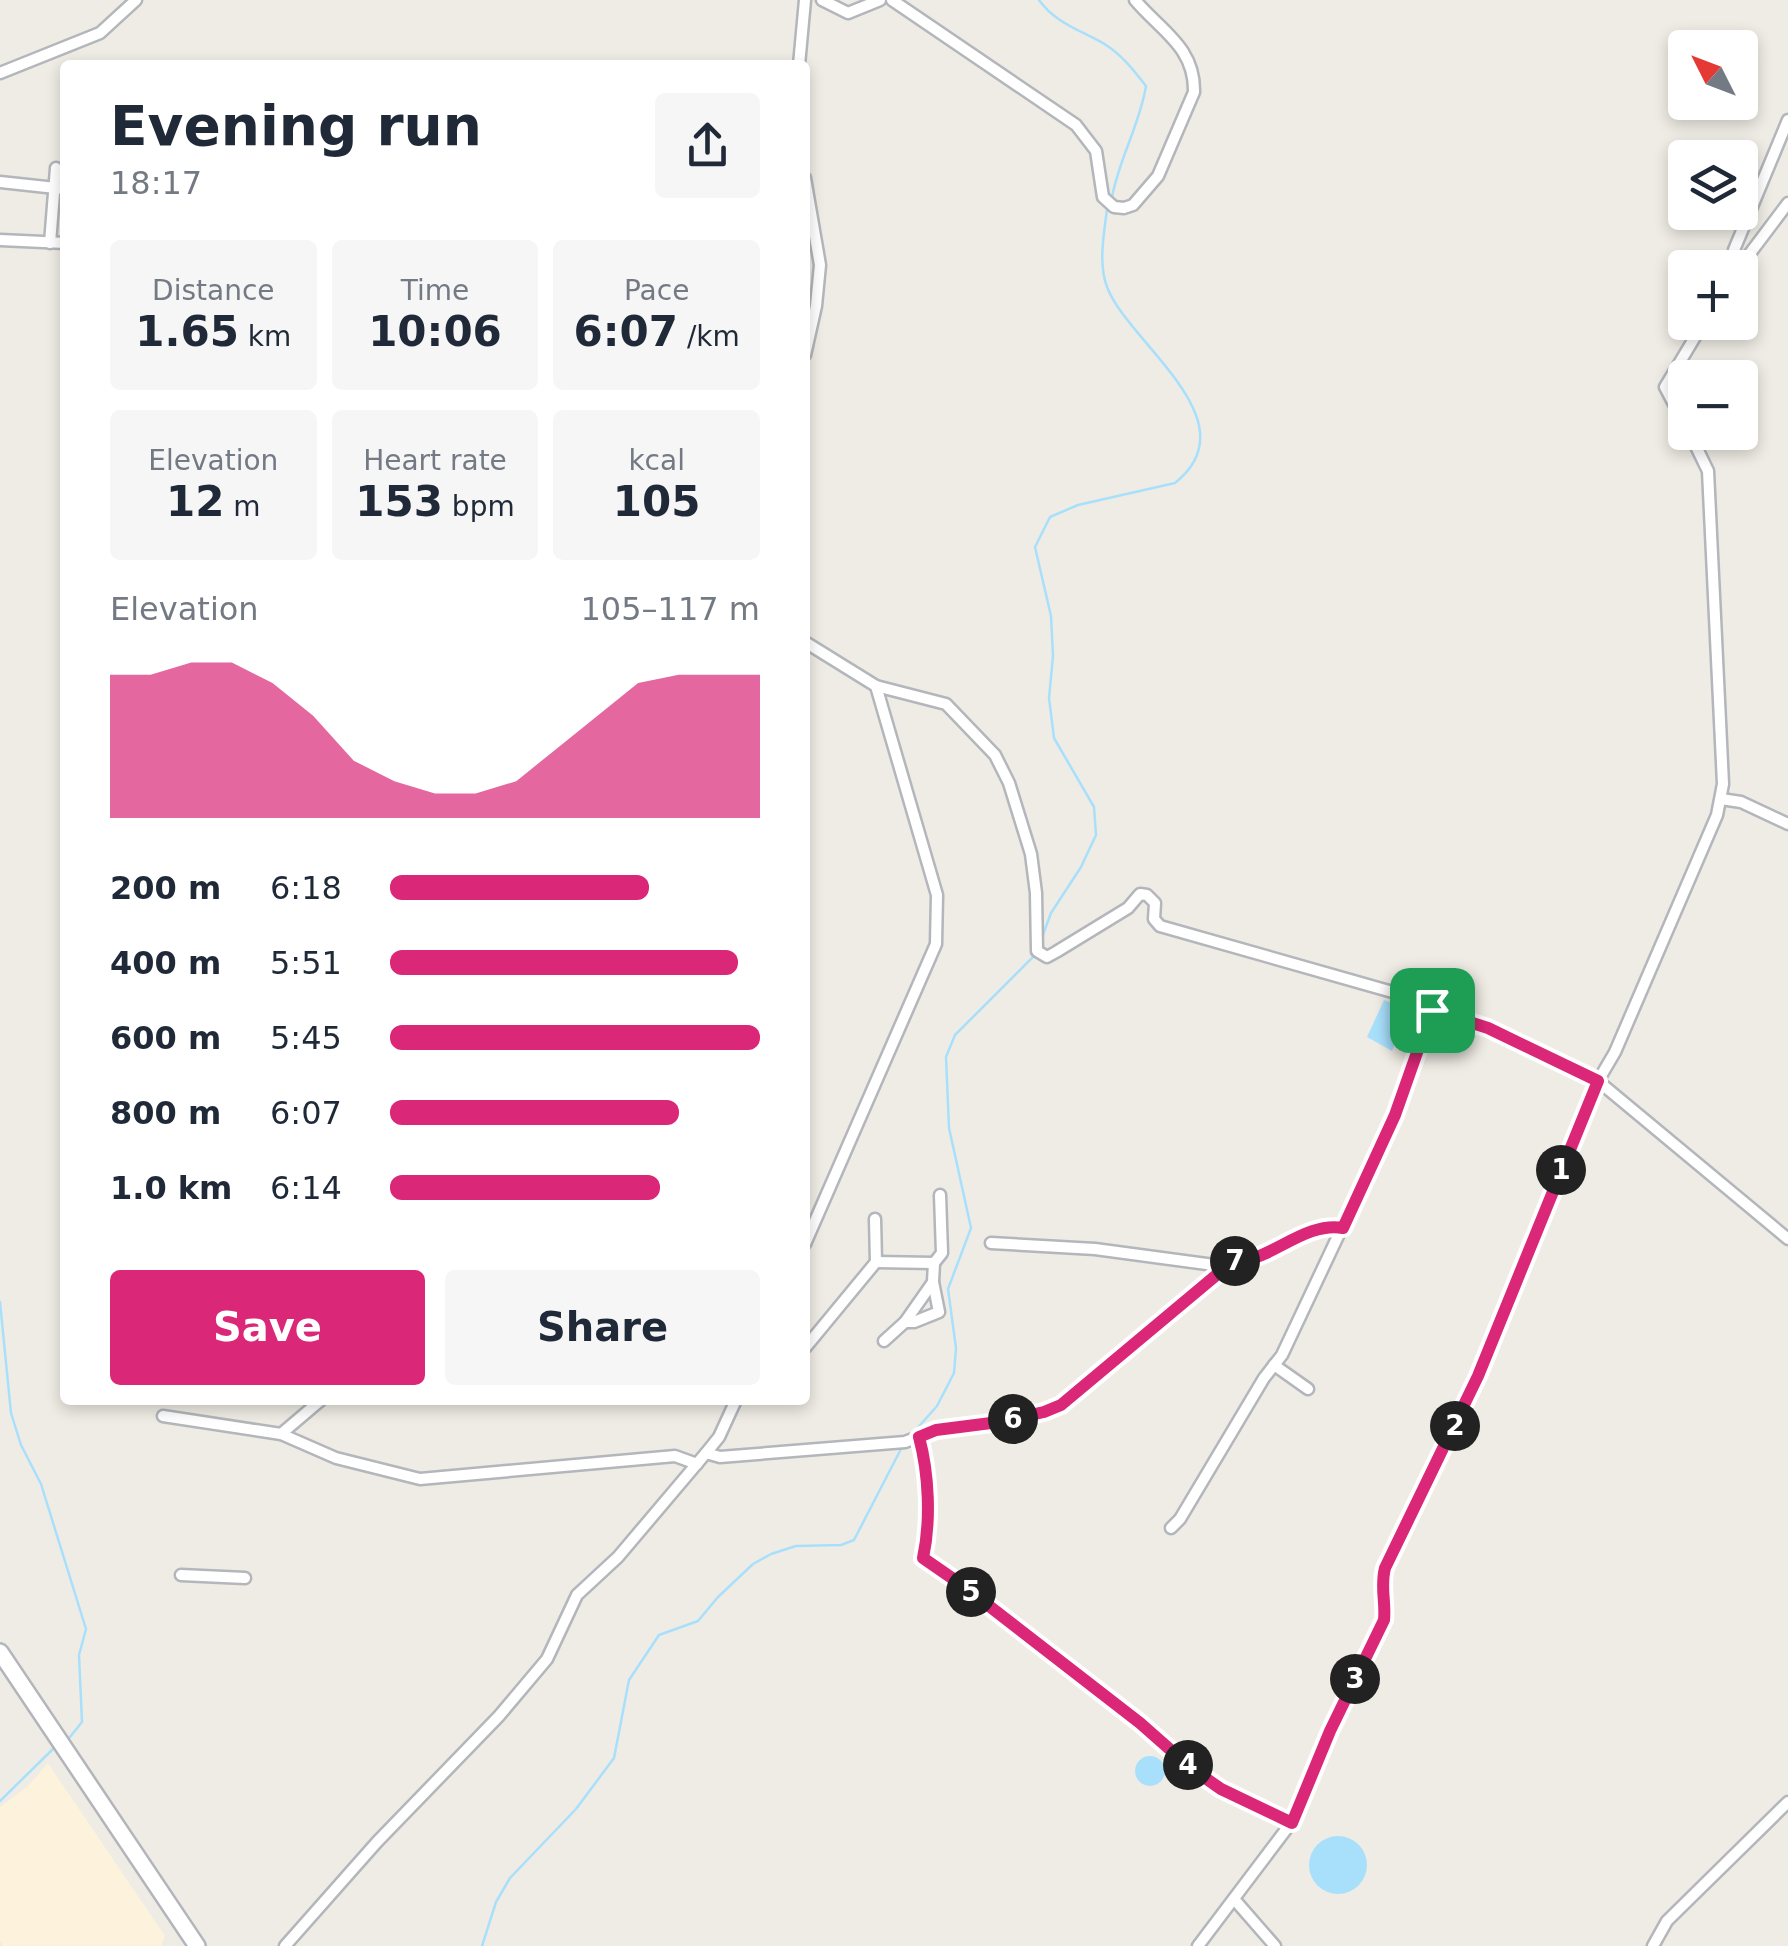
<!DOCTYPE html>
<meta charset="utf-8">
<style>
:root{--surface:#fff;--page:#f6f6f7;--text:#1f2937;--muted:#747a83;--accent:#db2777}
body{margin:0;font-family:"DejaVu Sans",sans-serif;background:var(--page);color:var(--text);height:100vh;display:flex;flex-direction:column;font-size:38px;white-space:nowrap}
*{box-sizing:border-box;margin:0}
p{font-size:32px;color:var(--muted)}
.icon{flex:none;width:55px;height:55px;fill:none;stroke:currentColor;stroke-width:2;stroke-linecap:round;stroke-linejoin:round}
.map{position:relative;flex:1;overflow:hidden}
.panel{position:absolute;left:60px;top:60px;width:750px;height:1345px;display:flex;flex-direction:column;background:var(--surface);border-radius:10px;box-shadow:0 5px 15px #0003}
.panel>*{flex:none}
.needle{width:65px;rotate:312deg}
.tools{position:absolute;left:1668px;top:30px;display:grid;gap:20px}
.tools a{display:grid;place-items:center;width:90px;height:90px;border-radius:10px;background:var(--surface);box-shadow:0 5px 15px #0003;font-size:50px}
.pin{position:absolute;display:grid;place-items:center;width:85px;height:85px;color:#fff;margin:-42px;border-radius:20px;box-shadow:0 5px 15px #0006}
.km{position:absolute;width:50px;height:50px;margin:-25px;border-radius:50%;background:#222;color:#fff;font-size:28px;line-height:50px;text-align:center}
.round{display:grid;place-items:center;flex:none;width:105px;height:105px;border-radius:10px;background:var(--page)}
.summary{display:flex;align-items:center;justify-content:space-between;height:170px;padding:0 50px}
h1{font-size:55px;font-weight:700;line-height:75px}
.figures{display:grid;grid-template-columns:repeat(3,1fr);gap:15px;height:170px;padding:10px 50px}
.figures div{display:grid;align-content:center;border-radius:10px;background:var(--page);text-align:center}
.figures b{font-size:42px;font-weight:700}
.figures small{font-size:28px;font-weight:400}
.figures p{font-size:28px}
.chart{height:280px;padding:20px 50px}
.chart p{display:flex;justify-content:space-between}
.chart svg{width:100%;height:180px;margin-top:10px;fill:var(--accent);opacity:.7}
.button{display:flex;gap:20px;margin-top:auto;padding:20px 50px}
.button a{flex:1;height:115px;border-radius:10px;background:var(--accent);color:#fff;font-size:40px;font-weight:700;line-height:115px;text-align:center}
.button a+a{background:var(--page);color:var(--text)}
ul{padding:0 50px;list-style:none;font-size:32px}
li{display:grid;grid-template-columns:160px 120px 1fr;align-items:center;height:75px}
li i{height:25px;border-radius:12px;background:var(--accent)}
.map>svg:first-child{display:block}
.commercial{fill:#fdf2dc}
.water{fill:#a8e0fc}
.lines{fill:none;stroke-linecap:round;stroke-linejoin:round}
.stream{stroke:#a8e0fc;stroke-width:2.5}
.minor-casing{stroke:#b3b6ba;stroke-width:15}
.secondary-casing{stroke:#b2b5ba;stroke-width:20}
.minor{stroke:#fff;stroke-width:10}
.secondary{stroke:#fff;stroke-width:15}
.route-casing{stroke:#fff;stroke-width:20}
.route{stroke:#db2777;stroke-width:12}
</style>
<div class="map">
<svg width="1788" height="1946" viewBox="0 0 1788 1946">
<rect width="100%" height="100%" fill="#efece5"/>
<!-- commercial -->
<polygon class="commercial" points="48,1763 165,1936 161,1946 3,1946 0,1941 0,1807 28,1786"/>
<!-- water -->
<g class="water">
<polygon points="1384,1000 1409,1009 1392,1051 1367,1037"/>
<circle cx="1150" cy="1771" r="15"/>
<circle cx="1338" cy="1865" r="29"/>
</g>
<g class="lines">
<!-- stream -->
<g class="stream">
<path d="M 1039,0 C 1056,24 1083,31 1106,45 C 1123,56 1134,71 1146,86 C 1140,124 1119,159 1112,197"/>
<path d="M 1041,940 L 1051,913 L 1081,867 L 1096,835 L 1094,807 L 1054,738 L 1049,698 L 1053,656 L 1051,616 L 1035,547 L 1050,517 L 1078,505 L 1175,483 C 1253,421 1128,343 1107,287 C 1098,263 1104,234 1107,209"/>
<polyline points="0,1302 11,1413 21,1445 41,1484 86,1629 79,1655 82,1722 70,1737"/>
<polyline points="913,1433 937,1406 954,1373 956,1348 948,1289 971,1228 949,1128 946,1057 955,1035 1034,956"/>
<polyline points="0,1801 55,1747"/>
<polyline points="482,1946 496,1902 510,1878 576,1809 614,1758 629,1680 659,1635 698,1621 718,1597 753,1564 771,1554 796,1546 841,1545 854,1540 902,1447"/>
</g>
<defs>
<g id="minor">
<polyline points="822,0 848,13 880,0"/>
<path d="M 892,0 L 1076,125 L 1096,151 L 1103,197 L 1114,207 L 1124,208 L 1133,205 L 1158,176 L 1194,92 C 1195,47 1161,31 1135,0"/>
<polyline points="799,65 805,0"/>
<polyline points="0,73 100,33 136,0"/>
<polyline points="805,178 820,265 816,306 805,355"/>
<polyline points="0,182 65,189"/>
<polyline points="0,240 65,243"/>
<polyline points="50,243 56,168"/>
<polyline points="1740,266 1734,259 1734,250 1788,120"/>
<polyline points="1739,268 1788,203"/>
<polyline points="1685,425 1665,387 1704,322"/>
<polyline points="805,642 876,686 946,704 995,755 1009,783 1031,854 1036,893 1037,951 1047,957 1056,952 1128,908 1140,894 1147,895 1155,903 1154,919 1160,926 1403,995 1432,1010 1488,1028 1598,1081 1788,1239"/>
<polyline points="1721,799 1741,802 1788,824"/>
<polyline points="991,1243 1095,1249 1214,1265 1230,1262"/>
<polyline points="805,1244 936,944 937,895 876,686"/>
<polyline points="876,1262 934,1263 942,1253 940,1195"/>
<polyline points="905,1322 914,1322 939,1312 933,1282 934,1263"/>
<polyline points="884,1341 905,1322 933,1282"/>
<polyline points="805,1348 876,1262 875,1219"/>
<polyline points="1274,1365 1308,1389"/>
<polyline points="163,1416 281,1434 336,1458 420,1479 675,1456 697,1464"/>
<polyline points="281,1434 321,1400"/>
<path d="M 919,1437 C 929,1474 931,1521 923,1558 L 962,1585 L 1140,1723 L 1191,1768 L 1221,1789 L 1291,1823"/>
<path d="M 706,1453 L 720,1457 L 905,1442 L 936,1430 L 1044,1412 L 1077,1394 L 1231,1262 C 1242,1260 1255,1259 1264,1254 C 1289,1243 1314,1223 1343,1228"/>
<polyline points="1171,1528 1180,1519 1264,1378 1282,1355 1395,1115 1432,1010"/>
<polyline points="181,1575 245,1578"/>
<polyline points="1234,1899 1275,1946"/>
<polyline points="285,1946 377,1842 499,1716 547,1659 577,1595 618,1557 706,1453 719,1437 736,1400"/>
<path d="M 1198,1946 L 1291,1823 L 1330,1731 L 1384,1620 C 1386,1602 1380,1587 1385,1569 L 1478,1375 L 1598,1081 L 1615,1052 L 1717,815 L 1723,784 L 1708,471 L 1689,432"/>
<polyline points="1653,1946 1667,1921 1788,1802"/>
</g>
<polyline id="secondary" points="0,1652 197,1946"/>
</defs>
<!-- minor casing -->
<use href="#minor" class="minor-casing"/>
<!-- secondary casing -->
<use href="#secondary" class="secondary-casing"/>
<!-- minor -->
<use href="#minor" class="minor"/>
<!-- secondary -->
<use href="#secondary" class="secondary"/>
</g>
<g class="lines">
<defs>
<path id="route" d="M 1432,1010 L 1488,1028 L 1598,1081 L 1478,1376 L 1385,1568 C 1380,1587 1386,1602 1384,1620 L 1330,1731 L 1292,1823 L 1221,1789 L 1191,1768 L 1140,1723 L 962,1585 L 923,1558 C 931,1521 929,1474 919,1437 L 936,1430 L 999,1422 L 1044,1412 L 1061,1405 L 1232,1262 C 1242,1260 1255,1259 1264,1254 C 1289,1243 1315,1223 1343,1228 L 1395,1115 Z"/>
</defs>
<!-- route casing -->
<use href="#route" class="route-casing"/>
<!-- route -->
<use href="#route" class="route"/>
</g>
</svg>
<div class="tools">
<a><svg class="needle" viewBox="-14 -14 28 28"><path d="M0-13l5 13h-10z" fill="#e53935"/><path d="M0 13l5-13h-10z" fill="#747a83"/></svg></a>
<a><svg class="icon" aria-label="layers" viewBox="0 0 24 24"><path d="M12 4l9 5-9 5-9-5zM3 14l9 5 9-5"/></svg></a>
<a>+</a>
<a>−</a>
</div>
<div class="pin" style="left:1432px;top:1010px;background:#1e9e55"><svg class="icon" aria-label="arrive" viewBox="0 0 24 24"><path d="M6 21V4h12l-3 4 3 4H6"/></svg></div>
<b class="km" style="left:1561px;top:1170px">1</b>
<b class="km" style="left:1455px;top:1426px">2</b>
<b class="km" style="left:1355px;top:1679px">3</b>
<b class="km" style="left:1188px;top:1765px">4</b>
<b class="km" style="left:971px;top:1592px">5</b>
<b class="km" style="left:1013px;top:1419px">6</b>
<b class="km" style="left:1235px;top:1261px">7</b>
<section class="panel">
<div class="summary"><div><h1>Evening run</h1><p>18:17</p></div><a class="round"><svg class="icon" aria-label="share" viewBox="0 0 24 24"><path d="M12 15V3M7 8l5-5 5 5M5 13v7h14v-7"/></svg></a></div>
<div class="figures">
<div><p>Distance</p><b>1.65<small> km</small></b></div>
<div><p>Time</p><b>10:06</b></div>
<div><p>Pace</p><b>6:07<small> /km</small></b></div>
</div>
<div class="figures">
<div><p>Elevation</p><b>12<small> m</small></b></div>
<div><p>Heart rate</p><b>153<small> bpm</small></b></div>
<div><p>kcal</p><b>105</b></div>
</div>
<div class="chart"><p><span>Elevation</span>105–117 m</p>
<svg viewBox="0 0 160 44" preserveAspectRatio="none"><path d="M0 44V9L10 9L20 6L30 6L40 11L50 19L60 30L70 35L80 38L90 38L100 35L110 27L120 19L130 11L140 9L150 9L160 9V44z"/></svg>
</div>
<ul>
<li><b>200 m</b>6:18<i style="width:70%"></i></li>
<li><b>400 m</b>5:51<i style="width:94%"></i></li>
<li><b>600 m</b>5:45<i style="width:100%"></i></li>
<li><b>800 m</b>6:07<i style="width:78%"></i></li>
<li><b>1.0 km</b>6:14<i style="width:73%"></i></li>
</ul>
<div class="button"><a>Save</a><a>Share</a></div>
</section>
</div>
